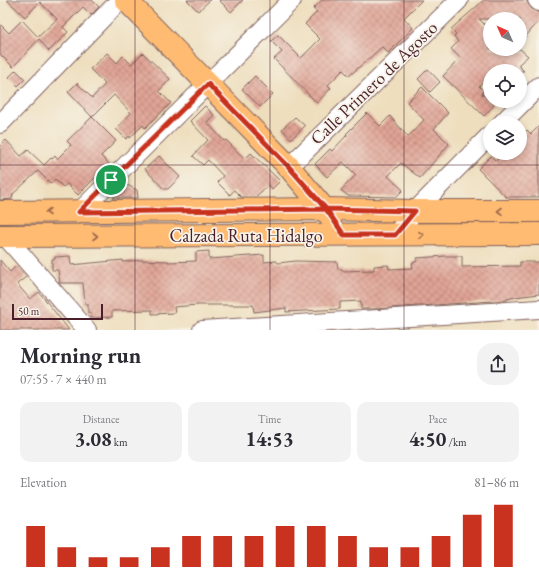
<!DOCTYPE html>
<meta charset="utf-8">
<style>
:root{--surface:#fff;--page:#f2f2f3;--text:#2b2b33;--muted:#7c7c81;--accent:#c8321e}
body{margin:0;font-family:"EB Garamond",serif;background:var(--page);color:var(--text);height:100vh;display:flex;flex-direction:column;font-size:15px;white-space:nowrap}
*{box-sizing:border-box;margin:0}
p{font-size:13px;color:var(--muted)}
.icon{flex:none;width:22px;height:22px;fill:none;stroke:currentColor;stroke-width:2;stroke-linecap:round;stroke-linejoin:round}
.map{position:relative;height:330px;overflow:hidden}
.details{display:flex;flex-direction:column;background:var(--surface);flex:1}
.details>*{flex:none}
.needle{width:26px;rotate:315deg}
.buttons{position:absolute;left:483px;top:12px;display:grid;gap:8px}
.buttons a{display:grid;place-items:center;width:44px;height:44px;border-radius:50%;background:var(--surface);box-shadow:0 2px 6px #0003;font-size:20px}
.scale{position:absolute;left:12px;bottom:10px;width:91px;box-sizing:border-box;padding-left:4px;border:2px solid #4a1f2b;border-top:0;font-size:11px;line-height:14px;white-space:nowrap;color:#4a1f2b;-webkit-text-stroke:3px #f7f3e8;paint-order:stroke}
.pin{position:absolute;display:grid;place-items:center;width:34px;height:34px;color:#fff;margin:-17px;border:2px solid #fff;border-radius:50%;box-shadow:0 1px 4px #0007}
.round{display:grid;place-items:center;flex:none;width:42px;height:42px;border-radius:16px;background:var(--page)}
.head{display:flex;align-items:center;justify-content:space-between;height:68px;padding:0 20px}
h1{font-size:22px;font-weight:700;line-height:30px}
.metrics{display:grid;grid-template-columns:repeat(3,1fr);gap:6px;height:68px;padding:4px 20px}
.metrics div{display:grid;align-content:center;border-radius:10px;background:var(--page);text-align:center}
.metrics b{font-size:20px;font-weight:700}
.metrics small{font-size:11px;font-weight:400}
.metrics p{font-size:11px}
.chart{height:112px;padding:8px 20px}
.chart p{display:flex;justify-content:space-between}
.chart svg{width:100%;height:72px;margin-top:4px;stroke:var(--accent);stroke-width:6}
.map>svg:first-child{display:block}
.building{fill:url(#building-cross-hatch)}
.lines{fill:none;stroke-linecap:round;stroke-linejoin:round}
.minor-casing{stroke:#83625e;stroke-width:20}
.major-casing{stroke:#83625e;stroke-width:24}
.minor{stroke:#fff;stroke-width:18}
.major{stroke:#febb71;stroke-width:22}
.oneway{stroke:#9b654a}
.route-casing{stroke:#fff;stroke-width:8}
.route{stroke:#c8321e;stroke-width:5}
.grid{fill:none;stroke:#4a1f2b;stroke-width:1;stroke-opacity:0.55}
.labels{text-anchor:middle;stroke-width:3.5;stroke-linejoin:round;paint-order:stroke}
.street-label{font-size:18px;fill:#4a1f2b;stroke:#f7f3e8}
</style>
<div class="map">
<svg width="539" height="330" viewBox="0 0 539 330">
<defs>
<pattern id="building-cross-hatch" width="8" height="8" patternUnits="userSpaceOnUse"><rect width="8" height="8" fill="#e0a495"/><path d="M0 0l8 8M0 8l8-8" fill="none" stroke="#b8857a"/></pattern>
</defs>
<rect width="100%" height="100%" fill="#f7f3e8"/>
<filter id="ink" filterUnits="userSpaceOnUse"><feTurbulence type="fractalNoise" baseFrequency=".025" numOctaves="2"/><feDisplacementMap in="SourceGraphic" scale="8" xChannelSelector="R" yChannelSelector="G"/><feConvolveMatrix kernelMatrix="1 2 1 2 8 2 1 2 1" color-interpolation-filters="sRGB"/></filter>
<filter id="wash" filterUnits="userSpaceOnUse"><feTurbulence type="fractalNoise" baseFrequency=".012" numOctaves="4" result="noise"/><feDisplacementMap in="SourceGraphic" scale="16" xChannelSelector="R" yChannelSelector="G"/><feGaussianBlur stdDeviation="0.9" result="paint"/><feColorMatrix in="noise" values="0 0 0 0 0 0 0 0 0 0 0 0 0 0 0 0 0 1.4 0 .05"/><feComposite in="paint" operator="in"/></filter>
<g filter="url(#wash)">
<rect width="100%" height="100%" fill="#eedebd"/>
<g id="blocks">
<!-- building -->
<g class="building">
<polygon points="7,0 92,0 99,7 91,15 83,7 63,27 68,32 49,51 39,39 13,67 0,54 0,24 9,33 22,20 38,37 57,19 40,2 25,17"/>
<polygon points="187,0 210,0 198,11"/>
<polygon points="219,0 243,0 231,12"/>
<polygon points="322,0 422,0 404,18 413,28 388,53 382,47 349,76 343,70 328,85 331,88 317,103 274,59 282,52 271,41 278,35 301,58 320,39 305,24 317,12 313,9"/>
<polygon points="484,0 526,0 532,9 539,12 539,21 520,43 520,19 479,19 490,30 490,49 520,49 528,56 518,65 524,71 490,71 490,74 479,86 483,90 482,94 494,105 484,116 443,76 460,58 451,49 458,42 454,36 456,34 451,29"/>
<polygon points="107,53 117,63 123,56 131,64 143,53 170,79 159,91 171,103 145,128 143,125 130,138 129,136 126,139 116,129 131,113 114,95 92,117 116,141 101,156 109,164 78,195 67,184 63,187 55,179 51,184 38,171 13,194 12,199 0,200 0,146 6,140 21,156 28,150 44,165 51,158 52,159 55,156 57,159 71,145 67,141 92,117 68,92 77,83 92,98 105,84 90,69"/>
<polygon points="428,69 440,82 430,92 418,79"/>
<polygon points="16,70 25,79 18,86 9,77"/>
<polygon points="255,76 273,94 260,107 242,89"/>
<polygon points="422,87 448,113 434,129 449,144 420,178 401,163 388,176 403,190 396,197 348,196 341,190 356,175 343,162 327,177 315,164 330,149 332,151 347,135 346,134 367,113 380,126 390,116 408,137 424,120 407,102"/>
<polygon points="205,106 214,115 207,122 224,141 226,140 245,159 251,153 280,181 272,189 269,185 255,197 241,197 234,190 230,195 217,182 223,176 208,160 203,165 193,156 208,140 190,121"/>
<polygon points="295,117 305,126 291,139 282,129"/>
<polygon points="539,126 539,197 506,197 478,169 491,156 496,161 503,153 520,153 520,136 527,130 531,134"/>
<polygon points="159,156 180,177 168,189 164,189 145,169"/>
<polygon points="127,185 137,190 138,198 113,198"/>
<polygon points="209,251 209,259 264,255 264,262 276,261 278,263 296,261 337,262 338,269 342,269 342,271 374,270 374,266 388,265 389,269 413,268 412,263 417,261 417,258 446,256 462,256 462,267 520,266 520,262 539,262 539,294 515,297 507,299 507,300 376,309 361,309 361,301 340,302 340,309 286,312 286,308 254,312 253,305 198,305 174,307 175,313 152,314 152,310 112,311 112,317 91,318 91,313 88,313 88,304 85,304 83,283 60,283 58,270 52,270 52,259 55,259 55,257 70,256 71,265 123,260 123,262 140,260 168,261 168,262 196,261 196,252"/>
<polygon points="0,260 10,272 16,266 26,277 17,284 30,299 39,292 69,330 0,330"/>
</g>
</g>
</g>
<g filter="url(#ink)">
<use href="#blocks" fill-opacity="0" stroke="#83625e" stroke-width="1"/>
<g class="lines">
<defs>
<g id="minor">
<polyline points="537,0 539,2"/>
<polyline points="502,123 539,86"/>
<polyline points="0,124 120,0"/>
<polyline points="289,167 459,0"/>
<polyline points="79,212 292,0"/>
<polyline points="395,235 415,211 490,135"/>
<polyline points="5,236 87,330"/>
<polyline points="202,330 539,309"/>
</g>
<g id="major">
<polyline points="126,0 289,167 331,217"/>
<polyline points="0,212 326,209 415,211 539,211"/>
<polyline points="0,236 539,234"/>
</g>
</defs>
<!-- minor casing -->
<use href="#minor" class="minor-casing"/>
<!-- major casing -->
<use href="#major" class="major-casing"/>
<!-- minor -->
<use href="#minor" class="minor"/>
<!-- major -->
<use href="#major" class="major"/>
</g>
<!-- one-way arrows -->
<defs><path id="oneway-chevron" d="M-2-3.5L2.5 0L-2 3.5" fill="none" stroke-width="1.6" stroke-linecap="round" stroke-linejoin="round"/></defs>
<g class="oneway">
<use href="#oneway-chevron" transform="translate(500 211) rotate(180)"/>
<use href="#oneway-chevron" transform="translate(48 212) rotate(180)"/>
<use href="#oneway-chevron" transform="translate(421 235) rotate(-1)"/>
<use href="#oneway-chevron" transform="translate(95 236)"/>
</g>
</g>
<g class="lines" filter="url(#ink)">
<defs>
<polyline id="route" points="111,180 79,212 326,209 344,235 395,235 415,211 326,209 289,167 208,84 111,180"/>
</defs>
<!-- route casing -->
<use href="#route" class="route-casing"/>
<!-- route -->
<use href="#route" class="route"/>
</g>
<!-- grid -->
<path class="grid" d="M 135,0 L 135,330M 270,0 L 270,330M 404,0 L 404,330M 0,165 L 539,165"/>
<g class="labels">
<!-- street labels -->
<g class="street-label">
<text transform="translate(374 83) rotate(-44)" y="6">Calle Primero de Agosto</text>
<text x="246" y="242">Calzada Ruta Hidalgo</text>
</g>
</g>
</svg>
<div class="buttons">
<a><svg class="needle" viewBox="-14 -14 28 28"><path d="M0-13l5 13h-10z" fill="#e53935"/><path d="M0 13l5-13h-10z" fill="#7c7c81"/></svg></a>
<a><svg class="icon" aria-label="locate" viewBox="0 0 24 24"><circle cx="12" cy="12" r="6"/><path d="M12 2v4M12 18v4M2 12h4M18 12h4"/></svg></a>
<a><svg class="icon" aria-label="layers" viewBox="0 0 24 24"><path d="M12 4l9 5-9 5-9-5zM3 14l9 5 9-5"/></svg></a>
</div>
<div class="scale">50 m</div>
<div class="pin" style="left:111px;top:180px;background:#1e9e55"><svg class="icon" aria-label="arrive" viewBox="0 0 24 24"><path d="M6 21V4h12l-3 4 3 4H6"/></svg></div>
</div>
<section class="details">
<div class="head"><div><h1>Morning run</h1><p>07:55 · 7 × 440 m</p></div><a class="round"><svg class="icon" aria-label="share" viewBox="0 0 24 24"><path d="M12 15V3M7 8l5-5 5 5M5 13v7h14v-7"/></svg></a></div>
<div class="metrics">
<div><p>Distance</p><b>3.08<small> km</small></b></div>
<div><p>Time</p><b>14:53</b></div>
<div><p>Pace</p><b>4:50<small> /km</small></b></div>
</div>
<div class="chart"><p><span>Elevation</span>81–86 m</p>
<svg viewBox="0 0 160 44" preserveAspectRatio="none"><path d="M5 44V19M15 44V32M25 44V38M35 44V38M45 44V32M55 44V25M65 44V25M75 44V25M85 44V19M95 44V19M105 44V25M115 44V32M125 44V32M135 44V25M145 44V12M155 44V6"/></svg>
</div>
</section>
